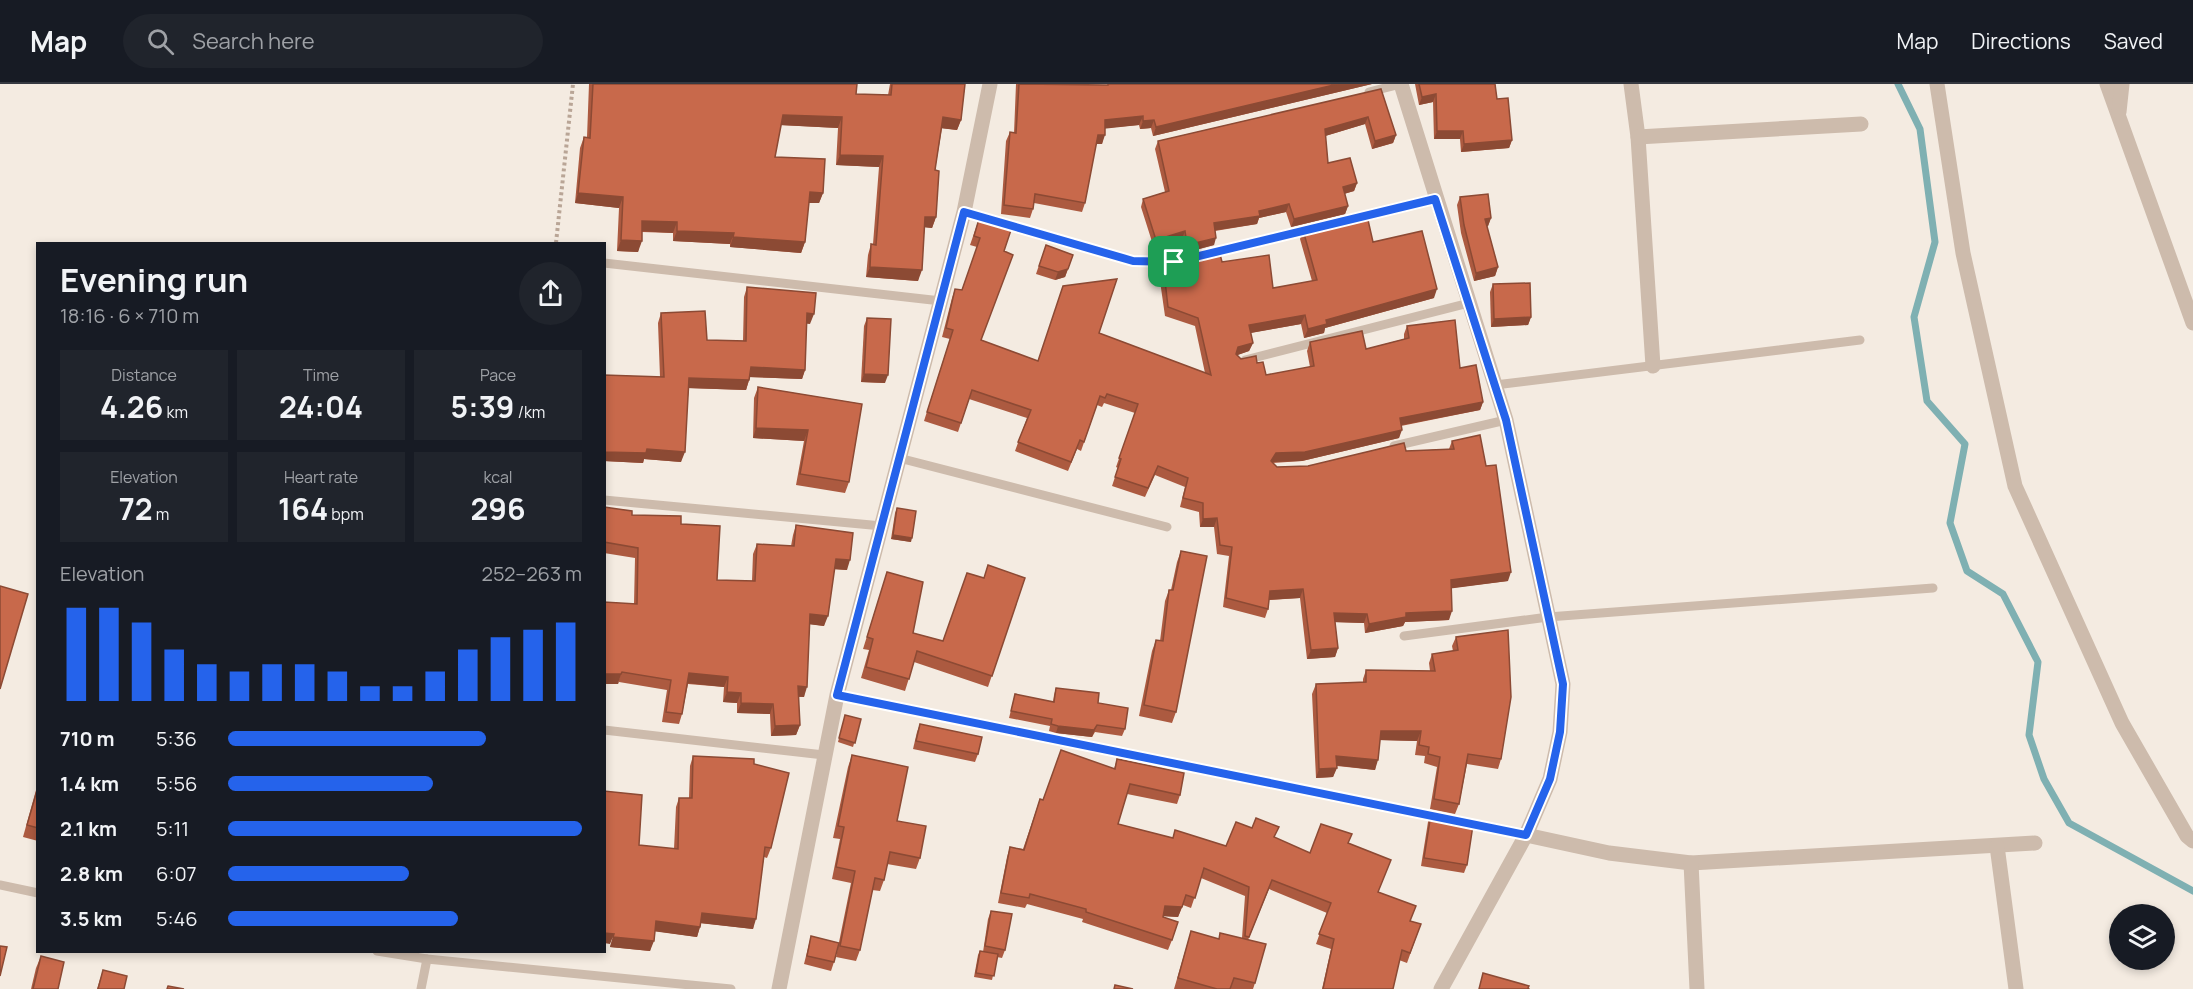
<!DOCTYPE html>
<meta charset="utf-8">
<style>
:root{--surface:#171b24;--page:#20242c;--text:#f1f3f6;--muted:#9ea1a6;--line:#363941;--accent:#2563eb}
body{margin:0;font-family:Manrope,sans-serif;background:var(--page);color:var(--text);height:100vh;display:flex;flex-direction:column;font-size:22px;white-space:nowrap}
*{box-sizing:border-box;margin:0}
p{font-size:20px;color:var(--muted)}
.icon{flex:none;width:33px;height:33px;fill:none;stroke:currentColor;stroke-width:2;stroke-linecap:round;stroke-linejoin:round}
.map{position:relative;flex:1;overflow:hidden}
.details{position:absolute;left:36px;top:158px;width:570px;height:711px;display:flex;flex-direction:column;background:var(--surface);border-radius:0px;box-shadow:0 3px 9px #0003}
.details>*{flex:none}
.tools{position:absolute;left:2109px;top:820px;display:grid;gap:12px}
.tools a{display:grid;place-items:center;width:66px;height:66px;border-radius:50%;background:var(--surface);box-shadow:0 3px 9px #0003;font-size:30px}
.pin{position:absolute;display:grid;place-items:center;width:51px;height:51px;color:#fff;margin:-26px;border-radius:12px;box-shadow:0 3px 9px #0006}
.round{display:grid;place-items:center;flex:none;width:63px;height:63px;border-radius:32px;background:var(--page)}
.headline{display:flex;align-items:center;justify-content:space-between;height:102px;padding:0 24px}
h1{font-size:33px;font-weight:700;line-height:45px}
.stats{display:grid;grid-template-columns:repeat(3,1fr);gap:9px;height:102px;padding:6px 24px}
.stats div{display:grid;align-content:center;border-radius:0px;background:var(--page);text-align:center}
.stats b{font-size:30px;font-weight:700}
.stats small{font-size:16px;font-weight:400}
.stats p{font-size:16px}
.chart{height:168px;padding:12px 24px}
.chart p{display:flex;justify-content:space-between}
.chart svg{width:100%;height:108px;margin-top:6px;stroke:var(--accent);stroke-width:6}
ul{padding:0 24px;list-style:none;font-size:20px}
li{display:grid;grid-template-columns:96px 72px 1fr;align-items:center;height:45px}
li i{height:15px;border-radius:8px;background:var(--accent)}
header{display:flex;align-items:center;gap:36px;box-sizing:border-box;height:84px;padding:0 30px;background:var(--surface);border-bottom:2px solid var(--line)}
header strong{font-size:28px}
nav{display:flex;gap:33px;margin-inline-start:auto;font-size:21px}
.search{width:420px;height:54px;background:var(--page);display:flex;align-items:center;gap:15px;box-sizing:border-box;padding:0 21px;border-radius:33px;color:var(--muted);font-size:22px}
.map>svg:first-child{display:block}
.lines{fill:none;stroke-linecap:round;stroke-linejoin:round}
.stream{stroke:#7fb0b2;stroke-width:7}
.path{stroke:#b9a596;stroke-width:4;stroke-dasharray:3 3;stroke-linecap:butt}
.lane{stroke:#cdbbac;stroke-width:9}
.street{stroke:#cdbbac;stroke-width:15}
.wall{fill:#ac5a40}
.shaded-wall{fill:#8c4a34}
.building{fill:#c8694b;stroke:#8c4a34;stroke-width:1.5}
.route-casing{stroke:#fff;stroke-width:12}
.route{stroke:#2563eb;stroke-width:8}
</style>
<header>
<strong>Map</strong>
<div class="search"><svg class="icon" aria-label="search" viewBox="0 0 24 24"><circle cx="10" cy="10" r="6"/><path d="M15 15l6 6"/></svg>Search here</div>
<nav><a>Map</a><a>Directions</a><a>Saved</a></nav>
</header>
<div class="map">
<svg width="2193" height="905" viewBox="0 0 2193 905">
<rect width="100%" height="100%" fill="#f4ebe1"/>
<g class="lines">
<!-- stream -->
<polyline class="stream" points="1898,0 1920,45 1935,158 1914,233 1927,317 1965,360 1950,439 1967,487 2003,510 2038,578 2029,651 2044,695 2069,739 2193,807"/>
<!-- path -->
<polyline class="path" points="556,159 573,0"/>
<!-- lane -->
<g class="lane">
<polyline points="1369,8 1401,0"/>
<polyline points="964,128 1133,177 1174,178 1313,144"/>
<polyline points="1341,137 1435,115"/>
<polyline points="604,179 941,217"/>
<polyline points="1245,276 1469,219"/>
<polyline points="1495,301 1860,256"/>
<polyline points="1394,362 1506,336"/>
<polyline points="899,374 1167,443"/>
<polyline points="604,416 882,442"/>
<polyline points="1404,552 1548,533 1933,504"/>
<polyline points="837,611 1526,751"/>
<polyline points="604,646 824,671"/>
<polyline points="0,801 38,809"/>
<polyline points="377,867 427,875 731,905"/>
<polyline points="421,905 427,875"/>
</g>
<!-- street -->
<g class="street">
<polyline points="1401,0 1506,336 1563,600 1560,648 1550,695 1526,751 1441,905"/>
<polyline points="1631,0 1638,53 1653,282"/>
<polyline points="1937,0 1963,169 2015,402 2122,639 2187,752 2193,757"/>
<polyline points="2107,0 2193,239"/>
<polyline points="2119,28 2122,0"/>
<polyline points="1638,53 1861,40"/>
<polyline points="1526,751 1609,769 1691,779 2035,759"/>
<polyline points="1997,762 2016,905"/>
<polyline points="1691,779 1697,905"/>
<polyline points="779,905 837,611 964,128 990,0"/>
</g>
</g>
<!-- wall -->
<g class="wall">
<polygon points="589,0 857,0 856,10 888,11 890,0 965,0 961,36 957,46 942,44 935,86 936,133 932,144 925,143 918,197 866,193 868,171 871,160 873,160 879,83 836,81 838,44 781,41 775,73 823,109 819,119 808,119 805,158 801,169 730,163 730,160 673,157 673,149 642,148 638,168 617,167 619,124 575,119 580,64 584,53 587,53"/>
<polygon points="1016,0 1104,1 1372,0 1153,52 1151,44 1140,45 1139,41 1105,44 1102,60 1096,60 1085,119 1082,128 1034,119 1033,125 1030,134 1001,130 1006,57 1010,48 1014,49"/>
<polygon points="1415,0 1495,0 1497,15 1512,56 1509,64 1461,68 1460,55 1434,55 1433,18 1419,21"/>
<polygon points="1381,5 1396,51 1393,59 1372,65 1365,40 1325,52 1328,79 1357,99 1354,107 1344,110 1348,122 1345,130 1291,143 1286,128 1259,134 1257,140 1215,147 1214,161 1184,169 1182,155 1154,164 1141,123 1143,115 1165,108 1155,65 1158,57"/>
<polygon points="1460,113 1491,134 1488,142 1487,143 1498,183 1495,192 1474,197 1461,149 1457,121"/>
<polygon points="979,135 1004,167 981,256 1038,277 1099,249 1205,289 1195,242 1165,232 1160,197 1164,188 1187,185 1186,182 1190,173 1222,178 1273,204 1312,197 1300,155 1303,146 1354,139 1434,214 1325,244 1324,249 1304,254 1301,240 1250,249 1253,259 1249,267 1237,271 1241,275 1257,279 1266,291 1310,283 1307,267 1310,258 1366,265 1404,255 1404,250 1407,242 1460,284 1483,318 1480,326 1401,342 1399,354 1302,377 1273,379 1277,383 1308,382 1406,367 1449,365 1452,357 1508,497 1451,504 1449,536 1405,538 1403,542 1365,549 1364,539 1335,538 1338,564 1335,573 1307,575 1300,514 1269,516 1268,525 1265,534 1223,523 1229,472 1217,470 1214,443 1200,443 1199,428 1180,423 1185,403 1155,391 1145,413 1112,402 1118,384 1116,383 1135,329 1104,319 1102,323 1097,321 1081,367 1077,365 1068,387 1015,367 1027,334 969,315 958,348 924,337 950,255 942,253 952,214 955,205 962,206 977,163 970,161"/>
<polygon points="1046,161 1073,171 1065,193 1055,196 1036,190"/>
<polygon points="1493,200 1531,233 1528,241 1491,243 1490,208"/>
<polygon points="747,203 810,240 806,239 805,286 802,295 750,293 746,306 689,304 681,378 644,375 643,379 604,377 604,291 660,293 658,239 661,229 707,256 743,257 744,213"/>
<polygon points="867,234 885,299 861,298 864,242"/>
<polygon points="758,303 862,320 849,398 845,409 796,401 804,357 753,354 754,314"/>
<polygon points="604,423 632,431 681,440 717,496 752,497 753,470 757,460 791,462 793,451 796,441 847,486 834,485 824,542 810,540 804,613 798,613 800,641 796,651 771,652 770,630 737,629 737,619 723,618 724,603 688,600 682,630 679,640 662,638 667,606 619,598 618,600 634,520 635,474 604,469"/>
<polygon points="897,424 911,458 891,455 895,429"/>
<polygon points="1181,467 1176,628 1172,639 1139,632 1152,567 1156,556 1160,557 1165,517 1169,506 1171,506 1177,478"/>
<polygon points="887,488 913,549 943,557 983,494 1025,494 988,603 914,578 905,607 861,594 869,566 863,565"/>
<polygon points="1456,553 1501,675 1498,685 1467,680 1459,720 1455,730 1430,725 1437,683 1424,679 1425,672 1415,671 1417,657 1380,656 1375,686 1337,682 1333,693 1316,694 1312,610 1316,600 1363,598 1363,595 1366,586 1430,587 1429,579 1432,570 1453,567 1452,562"/>
<polygon points="1056,604 1098,619 1125,645 1122,652 1095,648 1092,653 1056,649 1049,647 1050,642 1009,634 1015,610 1053,618 1054,611"/>
<polygon points="844,635 861,635 853,663 838,658"/>
<polygon points="920,640 978,670 975,678 913,665 917,648"/>
<polygon points="852,671 897,737 920,774 916,785 887,780 884,796 880,807 872,806 860,866 856,877 836,873 851,799 832,795 840,755 833,754 848,683"/>
<polygon points="693,672 754,680 771,764 767,774 764,773 753,845 701,839 697,853 655,847 650,867 610,863 639,761 674,765 676,723 679,714 689,714 690,682"/>
<polygon points="1117,675 1180,711 1177,720 1127,710 1118,740 1173,754 1226,762 1275,754 1310,769 1348,759 1378,808 1410,837 1421,840 1407,879 1399,876 1393,905 1322,905 1331,865 1316,860 1327,829 1269,805 1248,856 1255,899 1253,905 1174,905 1191,847 1218,855 1242,854 1245,812 1201,794 1191,824 1183,821 1178,833 1163,832 1163,833 1172,856 1168,866 1082,838 1083,835 1027,820 1025,824 998,819 1007,773 1010,763 1023,765 1040,715 1043,716 1114,685"/>
<polygon points="38,699 38,757 23,753"/>
<polygon points="1431,730 1467,781 1464,789 1421,782 1428,738"/>
<polygon points="991,827 1005,866 1002,874 997,873 992,896 974,893 978,871 980,867 983,868 988,835"/>
<polygon points="811,852 834,878 831,887 804,880"/>
<polygon points="41,872 58,905 31,905 36,884"/>
<polygon points="103,886 124,905 97,905"/>
</g>
<!-- shaded-wall -->
<g class="shaded-wall">
<polygon points="1338,0 1372,0 1153,52 1156,43"/>
<polygon points="1436,10 1433,18 1419,21 1422,13"/>
<polygon points="783,31 842,33 838,44 779,41"/>
<polygon points="1143,32 1139,41 1102,45 1105,36"/>
<polygon points="943,33 961,36 957,46 939,44"/>
<polygon points="1368,33 1365,40 1322,53 1325,45"/>
<polygon points="1154,36 1151,44 1140,45 1143,37"/>
<polygon points="1437,47 1463,47 1460,55 1434,55"/>
<polygon points="1098,51 1105,51 1102,60 1095,60"/>
<polygon points="1396,51 1393,59 1372,65 1375,57"/>
<polygon points="1512,56 1509,64 1461,68 1464,60"/>
<polygon points="840,71 883,72 879,83 836,81"/>
<polygon points="1357,99 1354,107 1340,111 1343,103"/>
<polygon points="810,108 823,109 819,119 806,119"/>
<polygon points="578,109 623,113 619,124 575,119"/>
<polygon points="1289,120 1286,128 1259,134 1257,140 1211,147 1214,139 1259,127"/>
<polygon points="1348,122 1345,130 1291,143 1294,135"/>
<polygon points="925,133 936,133 932,144 921,143"/>
<polygon points="1491,134 1488,142 1482,143 1485,135"/>
<polygon points="642,137 677,138 673,149 638,147"/>
<polygon points="677,147 734,149 730,160 673,157"/>
<polygon points="1185,147 1182,155 1154,164 1156,156"/>
<polygon points="733,153 805,158 801,169 730,163"/>
<polygon points="1216,154 1214,161 1184,169 1187,161"/>
<polygon points="621,156 642,157 638,168 617,167"/>
<polygon points="870,183 922,186 918,197 866,193"/>
<polygon points="1498,183 1495,192 1474,197 1476,189"/>
<polygon points="1068,185 1065,193 1055,196 1058,188"/>
<polygon points="1437,205 1434,214 1325,244 1324,249 1304,254 1308,245 1326,236"/>
<polygon points="807,229 814,230 810,240 803,239"/>
<polygon points="1305,231 1301,240 1245,250 1249,241"/>
<polygon points="1531,233 1528,241 1491,243 1494,235"/>
<polygon points="1253,259 1249,267 1235,272 1238,263"/>
<polygon points="751,283 805,286 802,295 747,293"/>
<polygon points="864,290 888,291 885,299 861,298"/>
<polygon points="689,294 749,296 746,306 686,304"/>
<polygon points="1483,318 1480,326 1397,342 1400,334"/>
<polygon points="756,344 808,346 804,357 753,354"/>
<polygon points="1402,346 1399,354 1302,377 1273,378 1267,386 1271,377 1276,369"/>
<polygon points="647,365 685,368 681,378 644,375 643,379 604,377 604,368"/>
<polygon points="1217,434 1214,443 1200,443 1203,435"/>
<polygon points="893,451 912,454 911,458 891,455"/>
<polygon points="836,475 850,476 847,486 832,485"/>
<polygon points="1511,488 1508,497 1447,505 1451,496"/>
<polygon points="1303,505 1300,514 1266,516 1270,507"/>
<polygon points="1452,527 1449,536 1405,538 1403,542 1365,549 1369,540 1406,529"/>
<polygon points="1334,529 1367,530 1364,539 1331,538"/>
<polygon points="810,530 828,532 824,542 807,540"/>
<polygon points="1338,564 1335,573 1307,575 1311,566"/>
<polygon points="689,589 728,593 724,603 686,599"/>
<polygon points="604,590 621,590 618,600 604,600"/>
<polygon points="798,602 807,603 804,613 794,612"/>
<polygon points="727,608 741,609 737,619 723,618"/>
<polygon points="741,619 773,620 770,630 737,629"/>
<polygon points="800,641 796,651 771,652 775,642"/>
<polygon points="1097,641 1092,653 1056,649 1058,642"/>
<polygon points="1381,647 1421,647 1417,657 1378,656"/>
<polygon points="1336,672 1378,676 1375,686 1333,681"/>
<polygon points="1337,684 1333,693 1316,694 1319,685"/>
<polygon points="1165,822 1182,823 1178,833 1161,832"/>
<polygon points="702,829 756,835 753,845 699,839"/>
<polygon points="656,837 700,843 697,853 652,847"/>
<polygon points="604,849 614,850 610,860 604,859"/>
<polygon points="613,853 654,857 650,867 610,863"/>
</g>
<!-- building -->
<g class="building">
<polygon points="593,0 857,0 856,10 891,11 892,0 965,0 961,36 943,33 935,86 939,87 936,133 925,133 922,186 870,183 871,160 876,161 883,72 840,71 842,33 783,31 775,73 825,75 823,109 810,108 805,158 733,153 734,149 677,147 677,138 642,137 642,157 621,156 623,113 578,109 584,53 590,54"/>
<polygon points="1019,0 1108,1 1108,0 1338,0 1156,43 1154,36 1143,37 1143,32 1105,36 1105,51 1098,51 1085,119 1035,110 1033,125 1004,121 1010,48 1016,49"/>
<polygon points="1419,0 1495,0 1497,15 1508,14 1512,56 1464,60 1463,47 1437,47 1436,10 1422,13"/>
<polygon points="1381,5 1396,51 1375,57 1368,33 1325,45 1328,79 1350,74 1357,99 1343,103 1348,122 1294,135 1289,120 1259,127 1260,132 1214,139 1216,154 1187,161 1185,147 1156,156 1143,115 1169,107 1158,57"/>
<polygon points="1488,110 1491,134 1485,135 1498,183 1476,189 1464,141 1460,113"/>
<polygon points="1352,134 1354,139 1368,136 1373,158 1422,147 1437,205 1326,236 1327,240 1308,245 1305,231 1249,241 1253,259 1238,263 1236,270 1241,275 1256,272 1257,279 1263,278 1266,291 1314,282 1310,258 1362,247 1366,265 1409,254 1407,242 1455,236 1460,284 1476,281 1483,318 1400,334 1402,346 1305,368 1276,369 1271,377 1277,383 1308,382 1404,359 1406,367 1454,365 1452,357 1480,351 1486,382 1496,381 1511,488 1451,496 1452,527 1406,529 1406,533 1369,540 1367,530 1334,529 1338,564 1311,566 1303,505 1270,507 1268,525 1226,514 1232,463 1220,461 1217,434 1203,435 1203,419 1183,414 1188,394 1158,382 1148,404 1115,393 1121,375 1119,374 1138,320 1107,310 1105,314 1100,312 1084,358 1080,356 1071,378 1018,358 1031,326 972,306 961,339 927,328 953,246 946,244 955,205 962,206 980,154 974,152 979,135 1011,146 1004,167 1013,171 981,256 1038,277 1063,202 1117,195 1099,249 1211,291 1198,234 1168,223 1164,188 1192,185 1190,173 1219,166 1222,178 1269,171 1273,204 1317,196 1303,146"/>
<polygon points="1046,161 1073,171 1068,185 1058,188 1039,182"/>
<polygon points="1530,199 1531,233 1494,235 1493,200"/>
<polygon points="747,203 816,209 814,230 807,229 805,286 751,283 749,296 689,294 685,368 647,365 646,369 604,368 604,291 664,293 661,229 705,227 707,256 746,257"/>
<polygon points="867,234 891,235 888,291 864,290"/>
<polygon points="758,303 862,320 849,398 800,390 808,346 756,344"/>
<polygon points="604,423 632,427 632,431 681,432 681,440 720,442 717,496 755,497 757,460 794,462 796,441 853,449 850,476 836,475 828,532 810,530 807,603 798,602 800,641 775,642 773,620 741,619 741,609 727,608 728,593 689,589 682,630 666,628 671,596 622,588 621,590 604,590 604,518 637,520 638,464 604,458"/>
<polygon points="897,424 916,427 912,454 893,451"/>
<polygon points="1181,467 1207,472 1176,628 1144,621 1156,556 1163,557 1169,506 1173,506"/>
<polygon points="988,481 1025,494 992,592 917,567 909,595 866,583 873,555 867,553 887,488 923,498 913,549 943,557 967,489 984,494"/>
<polygon points="0,502 28,510 0,605"/>
<polygon points="1508,546 1511,613 1501,675 1468,670 1459,720 1434,715 1440,673 1428,670 1429,663 1419,661 1421,647 1381,647 1378,676 1336,672 1337,684 1319,685 1316,600 1366,598 1366,586 1435,587 1432,570 1458,566 1456,553"/>
<polygon points="1056,604 1099,609 1098,619 1128,624 1125,645 1097,641 1094,646 1058,642 1051,640 1052,635 1011,627 1015,610 1054,618"/>
<polygon points="845,631 861,635 855,659 839,654"/>
<polygon points="920,640 982,653 978,670 916,657"/>
<polygon points="1061,666 1115,685 1117,675 1184,689 1180,711 1130,700 1118,740 1173,754 1175,746 1226,762 1236,738 1252,744 1256,734 1279,743 1274,753 1310,769 1321,740 1352,750 1348,759 1391,776 1378,808 1416,822 1410,837 1421,840 1410,869 1402,866 1393,905 1323,905 1334,855 1319,850 1331,819 1272,796 1249,853 1245,852 1249,803 1204,784 1195,814 1186,811 1182,823 1165,822 1163,833 1178,838 1172,856 1086,828 1086,825 1030,810 1029,814 1001,809 1010,763 1024,766 1040,715 1043,716"/>
<polygon points="852,671 908,683 897,737 926,742 920,774 890,768 884,796 875,794 860,866 840,862 855,787 836,783 844,743 838,742"/>
<polygon points="693,672 754,675 754,680 789,689 771,764 765,763 756,835 702,829 700,843 656,837 654,857 613,853 614,850 604,849 604,707 642,711 639,761 678,765 679,714 692,714"/>
<polygon points="38,703 38,744 27,741"/>
<polygon points="1431,730 1473,741 1467,781 1424,774"/>
<polygon points="991,827 1012,830 1005,866 985,862"/>
<polygon points="1191,847 1219,855 1220,849 1266,860 1255,899 1234,894 1230,905 1217,905 1178,894"/>
<polygon points="811,852 839,859 834,878 807,872"/>
<polygon points="0,862 7,863 0,892"/>
<polygon points="980,867 998,870 994,892 976,889"/>
<polygon points="41,872 64,878 58,905 33,905"/>
<polygon points="103,886 127,892 124,905 98,905"/>
<polygon points="1483,889 1529,902 1528,904 1529,905 1479,905"/>
<polygon points="1115,901 1133,905 1114,905"/>
<polygon points="168,902 184,905 167,905"/>
</g>
<g class="lines">
<defs>
<polygon id="route" points="1435,115 1506,336 1563,600 1560,648 1550,695 1526,751 837,611 964,128 1133,177 1174,178"/>
</defs>
<!-- route casing -->
<use href="#route" class="route-casing"/>
<!-- route -->
<use href="#route" class="route"/>
</g>
</svg>
<div class="tools">
<a><svg class="icon" aria-label="layers" viewBox="0 0 24 24"><path d="M12 4l9 5-9 5-9-5zM3 14l9 5 9-5"/></svg></a>
</div>
<div class="pin" style="left:1174px;top:178px;background:#1e9e55"><svg class="icon" aria-label="arrive" viewBox="0 0 24 24"><path d="M6 21V4h12l-3 4 3 4H6"/></svg></div>
<section class="details">
<div class="headline"><div><h1>Evening run</h1><p>18:16 · 6 × 710 m</p></div><a class="round"><svg class="icon" aria-label="share" viewBox="0 0 24 24"><path d="M12 15V3M7 8l5-5 5 5M5 13v7h14v-7"/></svg></a></div>
<div class="stats">
<div><p>Distance</p><b>4.26<small> km</small></b></div>
<div><p>Time</p><b>24:04</b></div>
<div><p>Pace</p><b>5:39<small> /km</small></b></div>
</div>
<div class="stats">
<div><p>Elevation</p><b>72<small> m</small></b></div>
<div><p>Heart rate</p><b>164<small> bpm</small></b></div>
<div><p>kcal</p><b>296</b></div>
</div>
<div class="chart"><p><span>Elevation</span>252–263 m</p>
<svg viewBox="0 0 160 44" preserveAspectRatio="none"><path d="M5 44V6M15 44V6M25 44V12M35 44V23M45 44V29M55 44V32M65 44V29M75 44V29M85 44V32M95 44V38M105 44V38M115 44V32M125 44V23M135 44V18M145 44V15M155 44V12"/></svg>
</div>
<ul>
<li><b>710 m</b>5:36<i style="width:73%"></i></li>
<li><b>1.4 km</b>5:56<i style="width:58%"></i></li>
<li><b>2.1 km</b>5:11<i style="width:100%"></i></li>
<li><b>2.8 km</b>6:07<i style="width:51%"></i></li>
<li><b>3.5 km</b>5:46<i style="width:65%"></i></li>
</ul>
</section>
</div>
